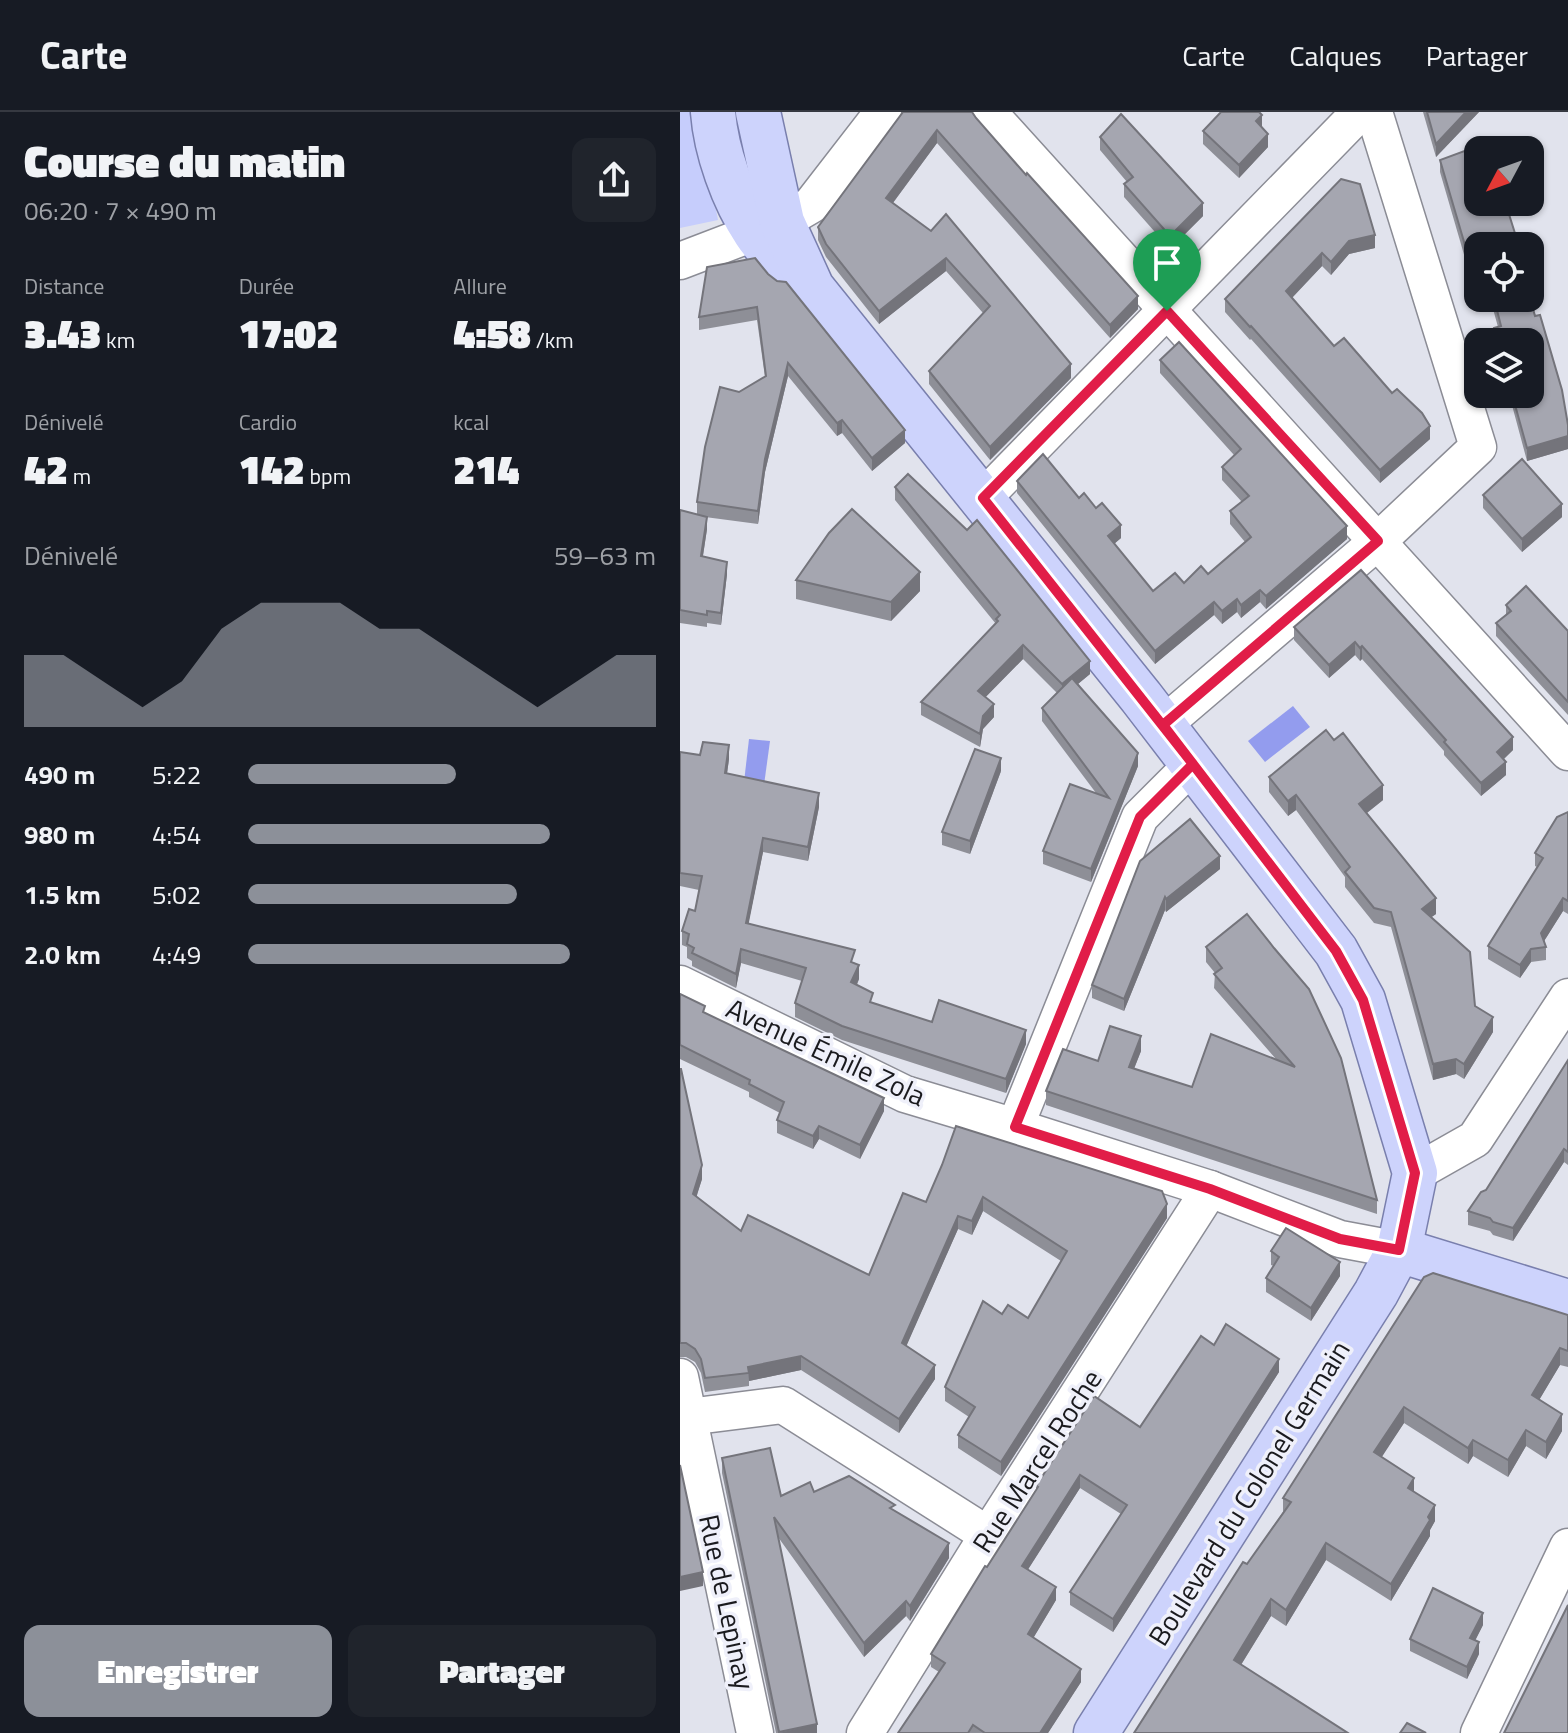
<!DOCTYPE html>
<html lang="fr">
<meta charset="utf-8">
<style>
:root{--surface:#171b24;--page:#20242c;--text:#f1f3f6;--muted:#9ea1a6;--line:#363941;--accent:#8c9099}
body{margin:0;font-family:"Titillium Web",sans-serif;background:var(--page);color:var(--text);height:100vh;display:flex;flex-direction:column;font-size:30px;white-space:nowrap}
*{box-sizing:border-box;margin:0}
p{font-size:26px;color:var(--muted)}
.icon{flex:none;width:44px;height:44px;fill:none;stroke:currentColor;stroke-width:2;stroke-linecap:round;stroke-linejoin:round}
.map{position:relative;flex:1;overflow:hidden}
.drawer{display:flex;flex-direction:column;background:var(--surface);width:680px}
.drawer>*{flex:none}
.needle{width:52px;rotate:229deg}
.fabs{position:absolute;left:784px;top:24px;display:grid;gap:16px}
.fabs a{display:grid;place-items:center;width:80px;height:80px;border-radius:16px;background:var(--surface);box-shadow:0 2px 6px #0004;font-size:40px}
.pin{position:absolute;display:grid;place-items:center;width:68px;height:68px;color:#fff;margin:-82px -34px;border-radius:50% 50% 50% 0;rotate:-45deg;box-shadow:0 0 8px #0007}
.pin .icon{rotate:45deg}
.round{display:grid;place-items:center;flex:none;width:84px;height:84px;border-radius:16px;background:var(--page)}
.head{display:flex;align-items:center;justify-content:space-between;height:136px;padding:0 24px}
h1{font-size:44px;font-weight:800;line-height:60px}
.metrics{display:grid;grid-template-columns:repeat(3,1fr);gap:12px;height:136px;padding:8px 24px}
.metrics div{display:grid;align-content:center}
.metrics b{font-size:40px;font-weight:800}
.metrics small{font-size:22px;font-weight:400}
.metrics p{font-size:22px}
.chart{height:224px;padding:16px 24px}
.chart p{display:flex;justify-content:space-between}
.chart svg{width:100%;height:144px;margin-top:8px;fill:var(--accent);opacity:.7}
.button{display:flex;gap:16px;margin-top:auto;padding:16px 24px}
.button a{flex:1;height:92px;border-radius:16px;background:var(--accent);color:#fff;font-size:32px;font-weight:800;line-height:92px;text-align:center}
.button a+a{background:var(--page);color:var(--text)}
ul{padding:0 24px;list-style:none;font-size:26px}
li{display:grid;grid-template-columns:128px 96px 1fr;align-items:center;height:60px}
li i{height:20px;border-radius:10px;background:var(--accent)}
header{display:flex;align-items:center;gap:48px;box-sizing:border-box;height:112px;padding:0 40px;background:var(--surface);border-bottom:2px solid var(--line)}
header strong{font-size:38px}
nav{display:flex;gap:44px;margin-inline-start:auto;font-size:28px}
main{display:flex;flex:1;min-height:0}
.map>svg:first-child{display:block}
.green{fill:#c6cdfc}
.water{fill:#939cee}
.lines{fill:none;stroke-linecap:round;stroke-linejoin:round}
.minor-casing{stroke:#8b8c95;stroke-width:39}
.major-casing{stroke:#797fad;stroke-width:47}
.minor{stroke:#fff;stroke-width:36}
.major{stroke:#cdd3fc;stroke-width:44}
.wall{fill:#8e8f97}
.shaded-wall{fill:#74747b}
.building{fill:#a5a6b0;stroke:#74747b;stroke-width:2}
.route-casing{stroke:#fff;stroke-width:16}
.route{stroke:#e11d48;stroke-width:10}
.labels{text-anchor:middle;stroke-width:7;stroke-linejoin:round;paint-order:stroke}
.street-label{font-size:28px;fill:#1a1a1e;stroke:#eff0fa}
</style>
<header>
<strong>Carte</strong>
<nav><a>Carte</a><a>Calques</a><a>Partager</a></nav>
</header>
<main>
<section class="drawer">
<div class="head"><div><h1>Course du matin</h1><p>06:20 · 7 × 490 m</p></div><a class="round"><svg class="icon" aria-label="share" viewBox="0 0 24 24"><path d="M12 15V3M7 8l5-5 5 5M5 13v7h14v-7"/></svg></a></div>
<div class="metrics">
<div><p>Distance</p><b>3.43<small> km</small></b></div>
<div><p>Durée</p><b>17:02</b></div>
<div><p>Allure</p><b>4:58<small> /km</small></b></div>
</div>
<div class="metrics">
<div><p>Dénivelé</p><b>42<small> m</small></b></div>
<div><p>Cardio</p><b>142<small> bpm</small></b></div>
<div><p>kcal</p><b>214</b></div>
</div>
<div class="chart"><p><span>Dénivelé</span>59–63 m</p>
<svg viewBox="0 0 160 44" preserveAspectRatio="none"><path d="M0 44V22L10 22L20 30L30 38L40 30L50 14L60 6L70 6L80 6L90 14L100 14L110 22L120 30L130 38L140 30L150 22L160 22V44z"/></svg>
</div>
<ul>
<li><b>490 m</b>5:22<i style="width:51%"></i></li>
<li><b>980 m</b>4:54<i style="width:74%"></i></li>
<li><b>1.5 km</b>5:02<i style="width:66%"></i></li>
<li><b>2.0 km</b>4:49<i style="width:79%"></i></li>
</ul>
<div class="button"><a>Enregistrer</a><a>Partager</a></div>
</section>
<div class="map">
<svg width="888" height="1621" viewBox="0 0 888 1621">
<rect width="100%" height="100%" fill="#e1e3ed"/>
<!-- green -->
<polygon class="green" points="0,0 18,0 38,108 0,116"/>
<!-- water -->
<g class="water">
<polygon points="613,594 630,615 585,650 568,629"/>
<polygon points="69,627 90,629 84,673 64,670"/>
</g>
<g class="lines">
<defs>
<g id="minor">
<polyline points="308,0 888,640"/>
<polyline points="0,149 102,110 131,93 203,0"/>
<polyline points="303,386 680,0"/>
<polyline points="483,613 698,429 798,335 694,0"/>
<polyline points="0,872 225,982 335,1015 530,1077 660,1127 719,1138"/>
<polyline points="335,1015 460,705 513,652"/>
<polyline points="735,1061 795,1027 888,885"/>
<polyline points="0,1265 75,1621"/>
<polyline points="8,1305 103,1293 308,1423"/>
<polyline points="185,1621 308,1423 530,1077"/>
<polyline points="799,1621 888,1435"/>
</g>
<g id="major">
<path d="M 33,0 C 36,39 53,87 75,120 C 84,134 97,146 107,159"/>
<polyline points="78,0 102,110 132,176 461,585 656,839 683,888 735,1061 719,1138 696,1181 416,1621"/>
<polyline points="719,1138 888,1190"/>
</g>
</defs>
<!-- minor casing -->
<use href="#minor" class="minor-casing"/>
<!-- major casing -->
<use href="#major" class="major-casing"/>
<!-- minor -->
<use href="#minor" class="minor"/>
<!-- major -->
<use href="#major" class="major"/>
</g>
<!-- wall -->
<g class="wall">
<polygon points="223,0 296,6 458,197 430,226 257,31 213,91 391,266 310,348 249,272 249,259 303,201 266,159 199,212 146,145 138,128 138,115"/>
<polygon points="743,0 799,0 756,45"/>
<polygon points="582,15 588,35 559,66 523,32 523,19"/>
<polygon points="420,25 523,104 490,137 444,85 444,72 447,70 420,38"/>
<polygon points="798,38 798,134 792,170 760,60 760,48"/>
<polygon points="661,67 695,136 669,142 651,163 642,154 612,186 654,234 750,327 700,371 571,227 570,228 545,200 545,187"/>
<polygon points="75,146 225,331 192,359 162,321 157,324 108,264 85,360 78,412 25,405 27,417 23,444 47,462 41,513 27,511 27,515 0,511 0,398 17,402 17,390 59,280 85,265 77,208 19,218 19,205"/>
<polygon points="810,186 850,186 855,204 860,203 882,278 888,313 888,337 847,349 829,282 850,282 850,230 814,230 814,216 818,215"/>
<polygon points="480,248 667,427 586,497 580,490 561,506 557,500 542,512 534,503 475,552 337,381 337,369 399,386 441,426 434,432 473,479 504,471 528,462 565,430 550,412 550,399 562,390 542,368 542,355 554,343 480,261"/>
<polygon points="215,375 410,562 398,572 458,654 411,770 363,752 363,739 416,681 362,609 362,596 377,581 343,547 305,585 314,605 303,617 300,635 241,603 241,590 316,512 215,388"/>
<polygon points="803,383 882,405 842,440 803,396"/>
<polygon points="681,458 833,638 824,647 826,663 801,684 764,643 764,639 682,547 680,549 675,543 649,566 614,528 614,515"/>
<polygon points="116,468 240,479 211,509 116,487"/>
<polygon points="826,493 888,519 888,603 816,524 816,511 826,503"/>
<polygon points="0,640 49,647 47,662 139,695 128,749 83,740 68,812 175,851 179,867 177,873 193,892 252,910 346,932 326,981 162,928 115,905 115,891 122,869 61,851 56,876 12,854 12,849 7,846 7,835 2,833 2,819 15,799 19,778 0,774"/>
<polygon points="321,659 290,742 262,733 262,720"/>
<polygon points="589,665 703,688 687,701 756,802 751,805 795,894 813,920 784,967 776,962 753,968 711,815 694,811 665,775 665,765 616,698 608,704 589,680"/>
<polygon points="888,700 888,802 883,799 864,829 866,835 866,848 851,850 840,866 808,847 808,834 857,755 855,754 855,741"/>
<polygon points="460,749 540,757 486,800 485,798 444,899 412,886 412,873"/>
<polygon points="567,802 697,1088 697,1102 366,993 366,979 418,949 461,939 454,957 512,975 596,947 534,876 535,861 526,850 526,835"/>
<polygon points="0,882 25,901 204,999 180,1047 139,1027 133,1037 97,1021 97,1008 100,1001 69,985 69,980 0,947"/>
<polygon points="888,948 888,1053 884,1050 833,1129 813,1123 810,1119 788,1113 788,1099 806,1078"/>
<polygon points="0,957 22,1067 16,1085 61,1119 189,1163 246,1090 262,1053 487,1106 321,1364 278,1336 278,1323 289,1305 265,1289 265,1275 322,1202 348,1206 381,1149 303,1099 292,1123 278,1117 226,1234 255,1267 219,1321 121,1258 69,1269 69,1274 25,1280 21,1261 15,1250 6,1245 0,1245"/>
<polygon points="591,1139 660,1164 631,1209 586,1180 586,1166 594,1154 591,1153"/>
<polygon points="744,1165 888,1203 888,1255 880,1253 859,1288 882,1319 866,1347 846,1334 828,1365 793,1344 788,1352 724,1311 701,1345 734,1380 755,1409 750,1418 750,1424 711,1489 646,1448 606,1514 591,1504 561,1553 454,1621 567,1452 603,1400 603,1386"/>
<polygon points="534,1233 599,1260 433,1520 390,1493 390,1480 441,1402 400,1376 348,1457 376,1488 353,1526 401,1570 368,1621 218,1621 259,1560 251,1555 251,1542 356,1379 356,1374 460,1315"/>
<polygon points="42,1346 101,1384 134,1380 215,1399 269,1446 230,1509 226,1504 184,1545 98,1425 137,1621 96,1621 42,1361"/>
<polygon points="803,1513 795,1528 799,1542 787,1567 730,1539 730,1527"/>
</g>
<!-- shaded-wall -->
<g class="shaded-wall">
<polygon points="786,0 799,0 756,45 756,32"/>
<polygon points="582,3 582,16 576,9"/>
<polygon points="257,18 257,31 206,100 206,86"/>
<polygon points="588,22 588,35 559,66 559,53"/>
<polygon points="523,91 523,104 490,137 490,124"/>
<polygon points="695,123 695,136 669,142 651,163 651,150 669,129"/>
<polygon points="642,141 642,154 606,192 606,179"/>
<polygon points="266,146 266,159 199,212 199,199"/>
<polygon points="798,156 798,168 792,170 792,157"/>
<polygon points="458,184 458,197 430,226 430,213"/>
<polygon points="108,251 108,264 85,360 78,412 78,399 85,347"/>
<polygon points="391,252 391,266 310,348 310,335"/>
<polygon points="162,308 162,321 157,324 157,311"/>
<polygon points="750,314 750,327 700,371 700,358"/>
<polygon points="225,318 225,331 192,359 192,346"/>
<polygon points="888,324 888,337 847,349 847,336"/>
<polygon points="882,392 882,405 842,440 842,427"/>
<polygon points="27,405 27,417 21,456 21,444"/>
<polygon points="441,413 441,426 428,437 428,424"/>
<polygon points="667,414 667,427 586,497 586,484"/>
<polygon points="47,450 47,462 41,513 41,501"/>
<polygon points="240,460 240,479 211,509 211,490"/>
<polygon points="580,478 580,490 561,506 561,493"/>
<polygon points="557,487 557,500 542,512 542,499"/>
<polygon points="534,490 534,503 475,552 475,539"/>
<polygon points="675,530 675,543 649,566 649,553"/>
<polygon points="343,533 343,547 298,593 298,579"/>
<polygon points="682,534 682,547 680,549 680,536"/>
<polygon points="410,549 410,562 382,585 382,572"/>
<polygon points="314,592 314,605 303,617 300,635 300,622 303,604"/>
<polygon points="833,625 833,638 817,653 817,640"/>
<polygon points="49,633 49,647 45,675 45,661"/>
<polygon points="458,641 458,654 411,770 411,757"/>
<polygon points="321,646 321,659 290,742 290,729"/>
<polygon points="826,650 826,663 801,684 801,671"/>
<polygon points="703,673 703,688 679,707 679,692"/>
<polygon points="139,681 139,695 128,749 128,735"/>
<polygon points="616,683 616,698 608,704 608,689"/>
<polygon points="83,726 83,740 66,825 66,811"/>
<polygon points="540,744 540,757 486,800 486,787"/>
<polygon points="485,785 485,798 444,899 444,887"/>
<polygon points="756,786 756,802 742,812 742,797"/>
<polygon points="883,786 883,799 861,834 861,821"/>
<polygon points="61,837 61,851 56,876 56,862"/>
<polygon points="851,837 851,850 840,866 840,853"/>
<polygon points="179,853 179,867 171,884 171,870"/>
<polygon points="813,905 813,920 784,967 784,952"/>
<polygon points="346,918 346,932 326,981 326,967"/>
<polygon points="461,924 461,939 449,969 449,955"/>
<polygon points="776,947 776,962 753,968 753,952"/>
<polygon points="204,986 204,999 180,1047 180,1033"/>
<polygon points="139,1014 139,1027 133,1037 133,1024"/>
<polygon points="884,1037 884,1050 833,1129 833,1116"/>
<polygon points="22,1053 22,1067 13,1096 13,1082"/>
<polygon points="303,1085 303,1099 292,1123 292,1109"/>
<polygon points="487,1092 487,1106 321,1364 321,1350"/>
<polygon points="278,1104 278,1117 222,1244 222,1231"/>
<polygon points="660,1150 660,1164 631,1209 631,1196"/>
<polygon points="880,1236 880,1253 852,1300 852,1283"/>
<polygon points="121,1244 121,1258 69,1269 68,1255"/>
<polygon points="599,1247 599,1260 433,1520 433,1507"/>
<polygon points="255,1253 255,1267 219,1321 219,1307"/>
<polygon points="724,1295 724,1311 694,1357 694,1340"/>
<polygon points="882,1302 882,1319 866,1347 866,1330"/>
<polygon points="846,1318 846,1334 828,1365 828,1348"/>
<polygon points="793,1328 793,1344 788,1352 788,1336"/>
<polygon points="400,1363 400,1376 342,1467 342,1454"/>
<polygon points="734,1366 734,1382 728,1376"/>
<polygon points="755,1393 755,1409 750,1418 750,1424 711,1489 711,1472"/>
<polygon points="269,1431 269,1446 230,1509 230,1494"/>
<polygon points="646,1431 646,1448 606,1514 606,1498"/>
<polygon points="23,1460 23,1474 0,1479 0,1465"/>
<polygon points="376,1475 376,1488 348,1535 348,1522"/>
<polygon points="591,1487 591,1504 554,1564 554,1548"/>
<polygon points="226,1489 226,1504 184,1545 184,1531"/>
<polygon points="803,1501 803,1513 790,1539 790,1526"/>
<polygon points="799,1530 799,1542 787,1567 787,1555"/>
<polygon points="401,1557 401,1570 368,1621 360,1621"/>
<polygon points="137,1612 137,1621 99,1621"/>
</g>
<!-- building -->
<g class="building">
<polygon points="223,0 292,0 296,6 346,63 347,61 458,184 430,213 257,18 206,86 251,119 266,102 391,252 310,335 249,259 310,194 266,146 199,199 146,132 138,115"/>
<polygon points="541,0 579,0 582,3 576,9 588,22 559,53 523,19"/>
<polygon points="747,0 786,0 756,32"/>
<polygon points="441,2 523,91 490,124 444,72 453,65 420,25"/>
<polygon points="806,31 808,38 798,38 798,90 823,90 825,96 827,96 839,134 798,134 798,156 792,157 760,48"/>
<polygon points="661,67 680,72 695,123 669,129 651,150 642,141 606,179 654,234 664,226 712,281 717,277 742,301 750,314 700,358 571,214 570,215 545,187"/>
<polygon points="75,146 88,162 97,169 106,170 225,318 192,346 162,308 157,311 108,251 85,347 78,399 17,390 25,335 40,275 59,280 86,264 77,195 19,205 27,155"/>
<polygon points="814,186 850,186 855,204 860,203 882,278 888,313 888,324 847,336 832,282 850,282 850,230 817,230 814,216 821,214"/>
<polygon points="499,230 667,414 586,484 580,478 561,493 557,487 542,499 534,490 475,539 337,369 363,342 399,386 404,381 416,396 422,391 441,413 428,424 473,479 495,461 504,471 521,454 528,462 571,425 550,399 569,384 542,355 561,337 480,248"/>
<polygon points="842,347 882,392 842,427 803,383"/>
<polygon points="228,362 287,418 297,408 410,549 382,572 343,533 298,579 314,592 303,604 300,622 241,590 318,509 316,507 320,503 215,375"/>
<polygon points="172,397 240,460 211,490 116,468 149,421"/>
<polygon points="0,398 27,405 21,444 47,450 41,501 27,499 27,503 0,498"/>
<polygon points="681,458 833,625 817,640 826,650 801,671 764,630 766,628 682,534 680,536 675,530 649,553 614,515"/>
<polygon points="846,474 888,519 888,590 816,511 831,499 826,493"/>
<polygon points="392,566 458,641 411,757 363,739 390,672 429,686 362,596"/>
<polygon points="646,618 654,628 663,621 703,673 679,692 756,786 742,797 790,840 795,894 813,905 784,952 776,947 753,952 711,800 694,796 665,760 670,755 616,683 608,689 589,665"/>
<polygon points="23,630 49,633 45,661 139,681 128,735 83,726 66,811 175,838 171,850 179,853 171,870 193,881 190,890 252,910 259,888 346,918 326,967 162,914 115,891 126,856 61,837 56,862 12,841 14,836 7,832 9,822 2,819 9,797 15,799 22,764 0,761 0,640 20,643"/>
<polygon points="295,637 321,646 290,729 262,720"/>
<polygon points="888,700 888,789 883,786 861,821 866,835 851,837 840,853 808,834 863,746 855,741 877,705"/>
<polygon points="510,707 540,744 486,787 485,785 444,887 412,873 460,749"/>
<polygon points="567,802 594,836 629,877 661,946 697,1088 366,979 383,937 418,949 430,914 461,924 449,955 512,975 531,922 615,955 534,862 542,856 526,835"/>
<polygon points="0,882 25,894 23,900 204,986 180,1033 139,1014 133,1024 97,1008 104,990 69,972 70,968 0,933"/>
<polygon points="888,948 888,1040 884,1037 833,1116 813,1110 810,1106 788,1099 801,1080 806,1078"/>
<polygon points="0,957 1,957 22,1053 13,1082 61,1119 68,1103 189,1163 223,1081 246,1090 262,1053 276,1014 482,1079 487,1092 321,1350 278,1323 295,1295 265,1275 303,1189 322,1202 328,1193 348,1206 387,1139 303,1085 292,1109 278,1104 222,1231 255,1253 219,1307 121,1244 68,1255 69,1261 25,1266 21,1247 15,1237 6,1231 0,1231"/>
<polygon points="606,1116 660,1150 631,1196 586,1166 599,1145 591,1139"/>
<polygon points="753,1161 888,1203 888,1239 880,1236 852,1283 882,1302 866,1330 846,1318 828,1348 793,1328 788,1336 724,1295 694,1340 734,1366 728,1376 755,1393 748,1405 750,1408 711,1472 646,1431 606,1498 591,1487 554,1548 668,1621 454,1621 563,1450 567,1452 611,1390 603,1386 744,1165"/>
<polygon points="546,1212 599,1247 433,1507 390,1480 447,1393 400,1363 342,1454 376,1475 348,1522 401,1557 360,1621 305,1621 293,1613 288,1621 218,1621 265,1551 251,1542 305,1454 307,1455 358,1375 356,1374 414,1284 460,1315 521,1224 534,1233"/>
<polygon points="90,1336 101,1384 130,1370 134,1380 169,1364 215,1393 210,1396 269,1431 230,1494 226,1489 184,1531 94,1405 137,1612 99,1620 42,1346"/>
<polygon points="0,1353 23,1460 0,1465"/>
<polygon points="753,1476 803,1501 790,1526 799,1530 787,1555 730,1527"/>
<polygon points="888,1493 888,1621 824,1621"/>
<polygon points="727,1611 746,1621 720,1621"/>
</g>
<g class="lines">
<defs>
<polyline id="route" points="487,199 303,386 513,652 460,705 335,1015 530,1077 660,1127 719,1138 735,1061 683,888 656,839 483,613 698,429 487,199"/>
</defs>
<!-- route casing -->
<use href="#route" class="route-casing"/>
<!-- route -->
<use href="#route" class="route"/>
</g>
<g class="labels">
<!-- street labels -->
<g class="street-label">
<text transform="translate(146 940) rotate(25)" y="10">Avenue Émile Zola</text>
<text transform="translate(357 1349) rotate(-57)" y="10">Rue Marcel Roche</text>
<text transform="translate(569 1381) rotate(-58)" y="10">Boulevard du Colonel Germain</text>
<text transform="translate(47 1490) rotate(78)" y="10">Rue de Lepinay</text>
</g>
</g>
</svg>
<div class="fabs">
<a><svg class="needle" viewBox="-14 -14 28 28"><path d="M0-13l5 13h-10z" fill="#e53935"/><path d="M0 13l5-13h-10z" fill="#9ea1a6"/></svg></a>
<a><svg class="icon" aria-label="locate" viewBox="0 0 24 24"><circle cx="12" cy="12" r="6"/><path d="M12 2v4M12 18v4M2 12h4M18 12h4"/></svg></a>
<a><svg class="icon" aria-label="layers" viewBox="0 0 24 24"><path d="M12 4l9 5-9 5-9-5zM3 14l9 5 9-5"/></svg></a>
</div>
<div class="pin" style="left:487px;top:199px;background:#1e9e55"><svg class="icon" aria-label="arrive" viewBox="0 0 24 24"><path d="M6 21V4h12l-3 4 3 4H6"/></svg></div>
</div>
</main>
